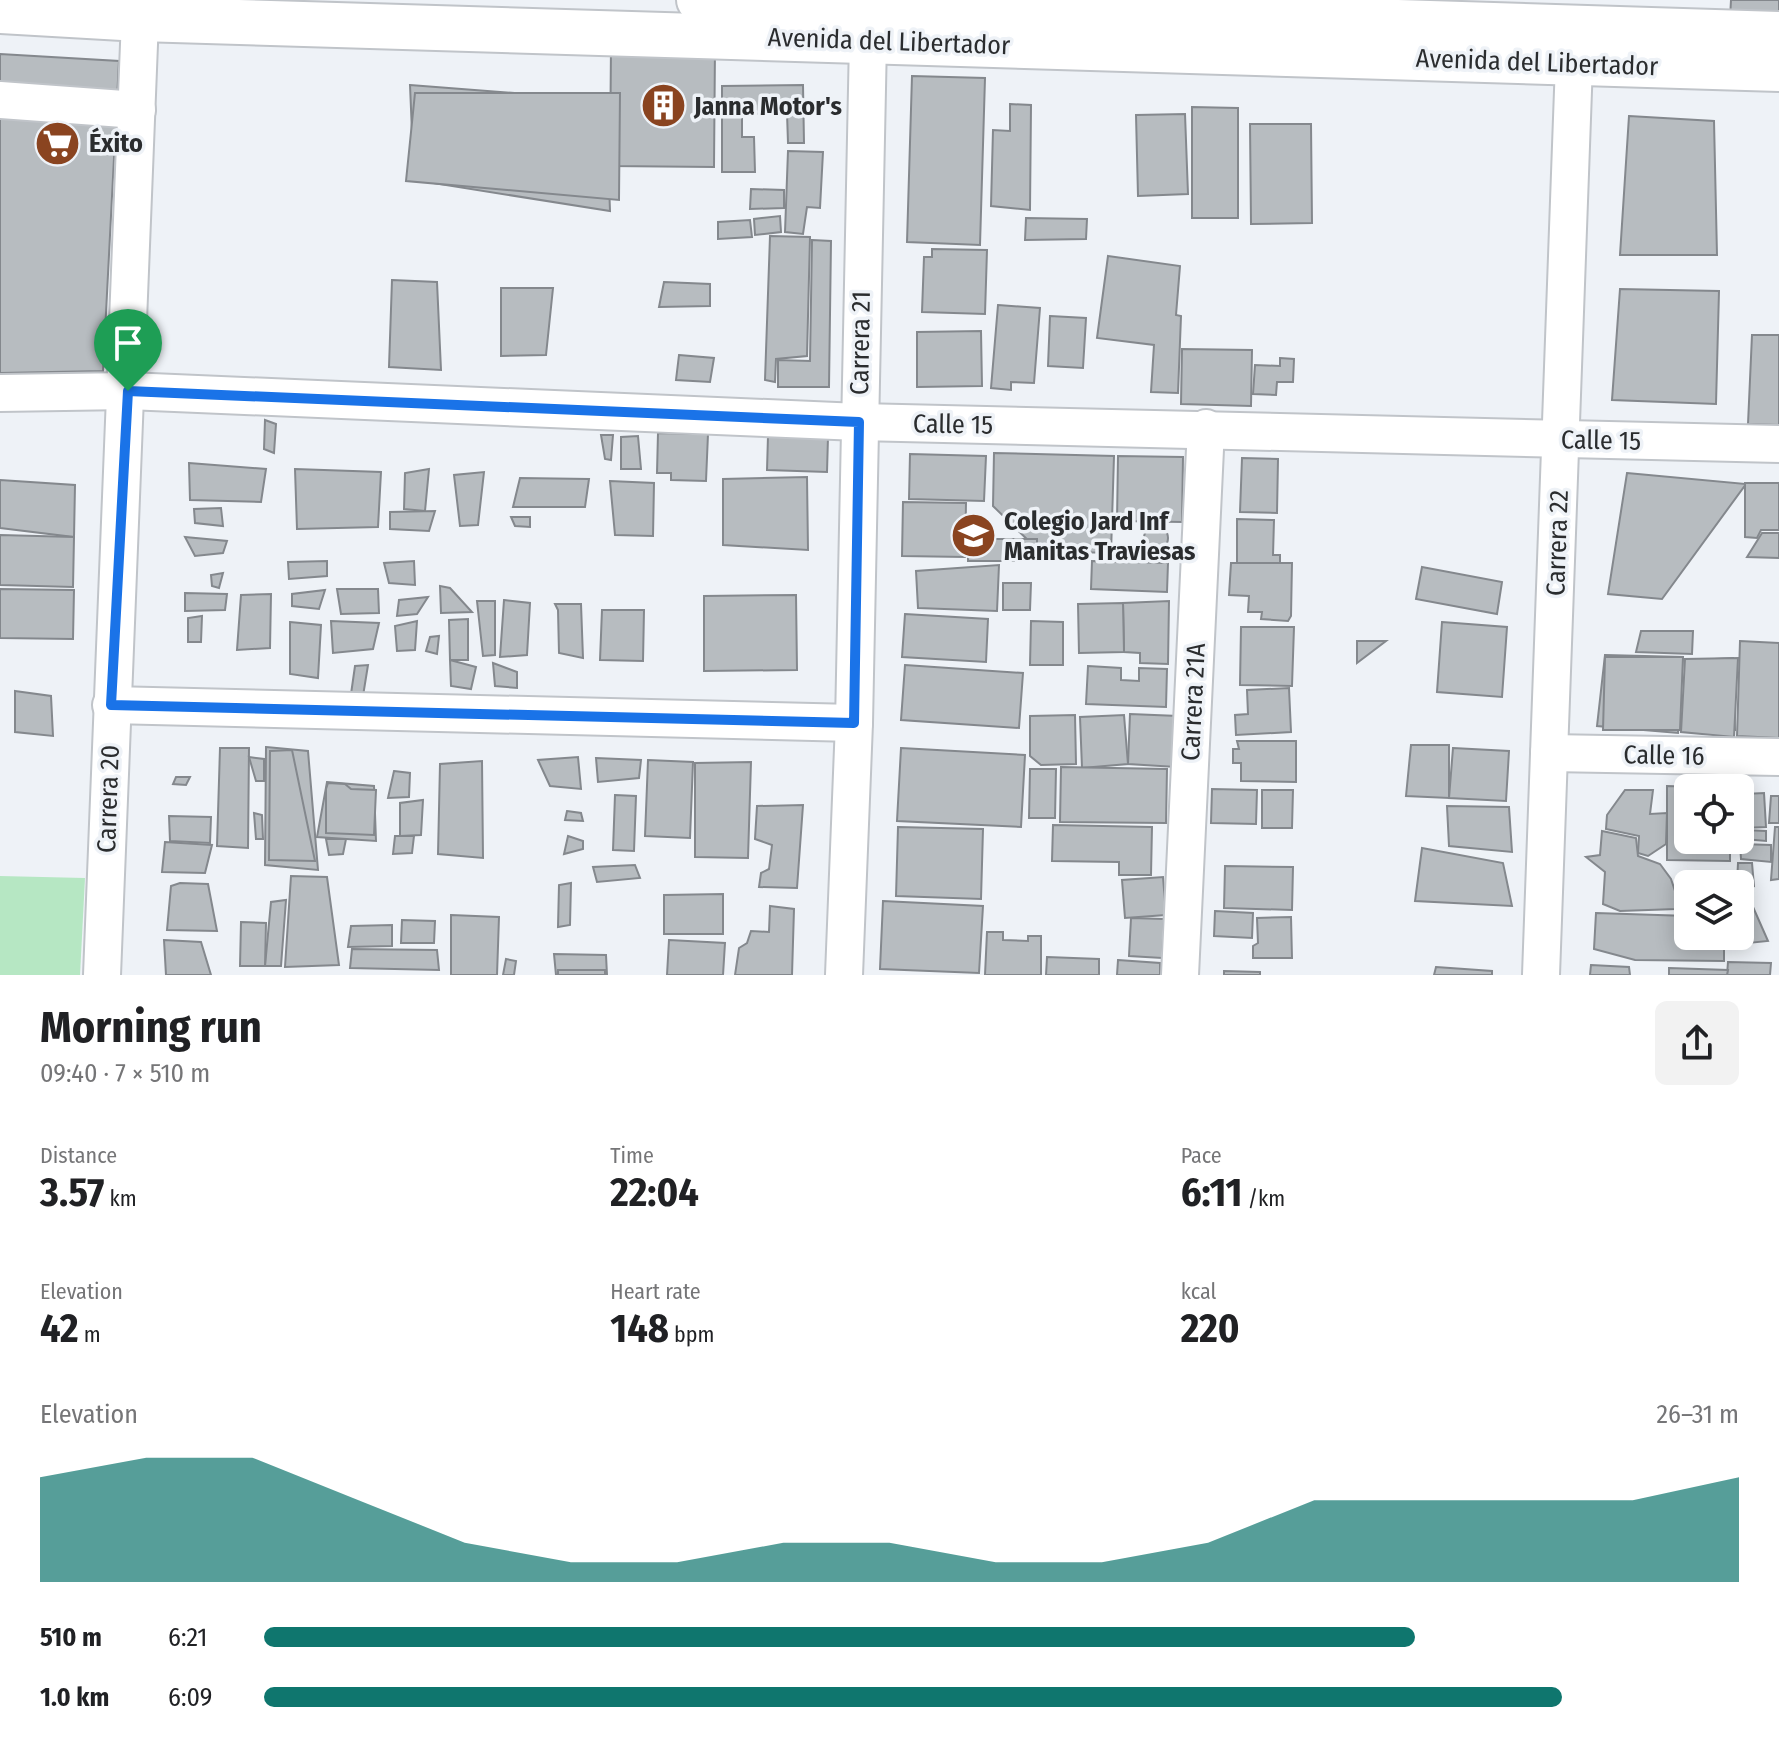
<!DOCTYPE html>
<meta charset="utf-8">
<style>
:root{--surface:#fff;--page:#f2f2f2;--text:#202124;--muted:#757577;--accent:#0f766e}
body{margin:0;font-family:"Fira Sans Condensed",sans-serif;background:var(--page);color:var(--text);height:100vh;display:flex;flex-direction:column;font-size:30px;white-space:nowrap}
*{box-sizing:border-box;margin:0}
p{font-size:26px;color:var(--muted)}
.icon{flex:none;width:44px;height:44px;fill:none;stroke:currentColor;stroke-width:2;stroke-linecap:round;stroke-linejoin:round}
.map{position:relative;height:975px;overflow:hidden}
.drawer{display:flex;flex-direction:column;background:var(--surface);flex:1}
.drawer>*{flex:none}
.tools{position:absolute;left:1674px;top:774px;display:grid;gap:16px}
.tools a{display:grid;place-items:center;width:80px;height:80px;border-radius:12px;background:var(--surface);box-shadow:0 4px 20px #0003;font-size:40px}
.pin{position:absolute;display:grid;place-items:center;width:68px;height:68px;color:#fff;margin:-82px -34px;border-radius:50% 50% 50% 0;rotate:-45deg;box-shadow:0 0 8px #0007}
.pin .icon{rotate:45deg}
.round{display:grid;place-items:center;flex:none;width:84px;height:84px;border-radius:12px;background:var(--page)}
.summary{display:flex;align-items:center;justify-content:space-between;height:136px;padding:0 40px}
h1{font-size:44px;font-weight:700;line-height:60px}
.figures{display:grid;grid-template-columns:repeat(3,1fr);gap:12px;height:136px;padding:8px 40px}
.figures div{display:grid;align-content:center}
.figures b{font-size:40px;font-weight:700}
.figures small{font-size:22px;font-weight:400}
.figures p{font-size:22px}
.chart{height:224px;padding:16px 40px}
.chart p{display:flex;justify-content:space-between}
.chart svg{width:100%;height:144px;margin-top:8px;fill:var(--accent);opacity:.7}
ul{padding:0 40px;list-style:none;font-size:26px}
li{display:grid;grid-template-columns:128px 96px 1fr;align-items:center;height:60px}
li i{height:20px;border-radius:10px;background:var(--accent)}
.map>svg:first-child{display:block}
.green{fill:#b6e7c3}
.building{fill:#b7bcc0;stroke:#84888d;stroke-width:2}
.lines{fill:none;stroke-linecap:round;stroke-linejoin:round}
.minor-casing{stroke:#c0c4c9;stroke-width:40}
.major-casing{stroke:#c0c4c9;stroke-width:48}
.minor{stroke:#fff;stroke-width:36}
.major{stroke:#fff;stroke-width:44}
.route-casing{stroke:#fff;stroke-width:16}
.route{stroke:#1a73e8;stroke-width:10}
.labels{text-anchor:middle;stroke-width:7;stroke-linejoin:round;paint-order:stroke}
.street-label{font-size:26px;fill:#2a2c2e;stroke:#eef2f7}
.poi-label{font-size:26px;font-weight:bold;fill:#2a2c2e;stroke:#eef2f7;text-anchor:start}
</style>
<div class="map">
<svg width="1779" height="975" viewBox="0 0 1779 975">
<rect width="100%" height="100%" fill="#eef2f7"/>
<!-- green -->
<polygon class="green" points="0,876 85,878 80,975 0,975"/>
<!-- building -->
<g class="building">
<polygon points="1731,0 1779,0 1779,19 1730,19"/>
<polygon points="611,45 715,46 714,167 610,166"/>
<polygon points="0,54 119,61 103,371 0,373"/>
<polygon points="912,76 985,78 980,245 907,242"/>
<polygon points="410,85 606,100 610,211 414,180"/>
<polygon points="803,85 804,143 788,143 787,113 742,114 742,137 754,137 755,172 722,172 722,86"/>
<polygon points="415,93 620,93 619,200 406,181"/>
<polygon points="1010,104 1031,105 1030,210 991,206 993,130 1010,131"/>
<polygon points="1192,107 1238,108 1238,218 1192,218"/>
<polygon points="1185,114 1188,194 1138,196 1136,115"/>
<polygon points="1629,116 1714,121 1717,255 1620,255"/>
<polygon points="1250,124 1311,124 1312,223 1251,224"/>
<polygon points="788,151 823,152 820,208 807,207 803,234 785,232"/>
<polygon points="751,189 784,190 784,208 750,209"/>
<polygon points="780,216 781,232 755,235 754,219"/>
<polygon points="1026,218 1087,219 1086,239 1025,240"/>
<polygon points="750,220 752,237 718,239 718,222"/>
<polygon points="770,236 810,237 807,356 776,359 775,382 765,380"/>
<polygon points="812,240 831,241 829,387 778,387 778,360 810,361"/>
<polygon points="932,249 987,250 985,314 922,312 924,257 932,257"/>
<polygon points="1108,256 1180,266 1176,315 1181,316 1178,393 1151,392 1154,345 1097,338"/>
<polygon points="392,280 437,282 441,370 389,367"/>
<polygon points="664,282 710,284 710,306 659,307"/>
<polygon points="501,288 553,288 546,355 501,356"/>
<polygon points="1620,289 1719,291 1716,404 1612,400"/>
<polygon points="998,305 1040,308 1034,383 1011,382 1011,390 991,388"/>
<polygon points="1050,316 1086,318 1083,368 1048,366"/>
<polygon points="981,331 982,386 917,387 917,332"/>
<polygon points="1752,335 1779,335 1779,425 1748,424"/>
<polygon points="1182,349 1252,350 1251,406 1181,404"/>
<polygon points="679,355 714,358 710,382 676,380"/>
<polygon points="1280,358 1294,359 1293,382 1277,382 1276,395 1253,394 1255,365 1280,366"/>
<polygon points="265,420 276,424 274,453 264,449"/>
<polygon points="658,433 708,434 706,481 671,480 671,473 657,473"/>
<polygon points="601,435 613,435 611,460 605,459"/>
<polygon points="638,436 641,469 621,469 621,437"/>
<polygon points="768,436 828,437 827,472 767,470"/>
<polygon points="994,453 1114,456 1111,553 1039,551 993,506"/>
<polygon points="910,454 986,456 984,501 909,499"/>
<polygon points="1118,456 1183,457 1182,522 1117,521"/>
<polygon points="1242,458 1278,459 1277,513 1240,512"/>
<polygon points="189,463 266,469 261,502 190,500"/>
<polygon points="295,469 381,472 378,527 297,529"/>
<polygon points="429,469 425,511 404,509 405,473"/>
<polygon points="484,472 478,525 460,526 454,475"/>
<polygon points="1627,473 1746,484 1662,599 1608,594"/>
<polygon points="807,477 808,550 723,545 723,479"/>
<polygon points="520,478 589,479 585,507 513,507"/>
<polygon points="0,480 75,485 74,537 0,528"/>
<polygon points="610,481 654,483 653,536 615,535"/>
<polygon points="1745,483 1779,483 1779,530 1761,530 1757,538 1745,537"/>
<polygon points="903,502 966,503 965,557 902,556"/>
<polygon points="221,508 223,526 195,523 194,509"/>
<polygon points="435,511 429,531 390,529 390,512"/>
<polygon points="511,517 530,517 530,527 515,526"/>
<polygon points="1237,519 1274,520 1273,555 1280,555 1280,564 1237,563"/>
<circle cx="1156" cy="538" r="12"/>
<polygon points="1762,533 1779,533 1779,558 1747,557"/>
<polygon points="0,535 74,537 73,587 0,585"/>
<polygon points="185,537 227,541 223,553 195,556"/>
<rect x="968" y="539" width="69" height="22"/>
<polygon points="327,561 327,576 289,579 288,562"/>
<polygon points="414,561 415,585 389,583 384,563"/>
<polygon points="1092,561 1168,563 1167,592 1091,589"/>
<polygon points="1231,563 1292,563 1291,616 1288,621 1261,619 1262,612 1248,612 1249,596 1229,595"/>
<polygon points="999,565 997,611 918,608 916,571"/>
<polygon points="1422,567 1502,582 1497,614 1416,599"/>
<polygon points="223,573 219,588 212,586 211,575"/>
<polygon points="1003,583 1031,583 1030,610 1003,610"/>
<polygon points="440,586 450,588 472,612 441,613"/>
<polygon points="0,589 74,590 73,639 0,638"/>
<polygon points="337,589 378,589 379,613 341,614"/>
<polygon points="325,590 319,609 292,606 292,594"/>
<polygon points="185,593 227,594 225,610 185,611"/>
<polygon points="271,594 270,648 237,650 241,595"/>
<polygon points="796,595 797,670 704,671 704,596"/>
<polygon points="428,597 417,614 397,616 399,600"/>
<polygon points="504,600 530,603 527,655 500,657"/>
<polygon points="477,601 495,601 495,655 483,656"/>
<polygon points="1169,601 1168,664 1140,663 1140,653 1124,652 1123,603"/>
<polygon points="1123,603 1124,652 1079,653 1078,604"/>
<polygon points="555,604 581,604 583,658 559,653 558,610"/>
<polygon points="602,610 644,610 643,661 600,660"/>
<polygon points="905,614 988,619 986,662 902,657"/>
<polygon points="202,616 201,642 188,642 188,618"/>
<polygon points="468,619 468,660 450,660 449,620"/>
<polygon points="331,621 379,623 373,649 333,653"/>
<polygon points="417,621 415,650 397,651 395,626"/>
<polygon points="1031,621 1063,622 1063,665 1030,665"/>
<polygon points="290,622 321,625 318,678 290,674"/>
<polygon points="1442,622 1507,627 1502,697 1437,692"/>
<polygon points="1241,627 1294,627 1292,686 1240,685"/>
<polygon points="1641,631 1693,631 1692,654 1636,652"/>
<polygon points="439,636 437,654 426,651 430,637"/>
<polygon points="1357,641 1386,641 1357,663"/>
<polygon points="1740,641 1779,643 1779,738 1737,736"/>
<polygon points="1605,655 1683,657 1678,733 1597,726"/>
<polygon points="1605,657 1683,657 1680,730 1603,730"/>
<polygon points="1733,658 1735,730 1687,731 1696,660"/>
<polygon points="1738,658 1734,737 1681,732 1685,659"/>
<polygon points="450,660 476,667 471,689 451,686"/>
<polygon points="493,663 517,672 517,688 495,686"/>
<polygon points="368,665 363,696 351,694 355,666"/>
<polygon points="905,665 1023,673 1019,728 901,720"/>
<polygon points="1088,666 1121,668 1121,680 1139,681 1139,668 1167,669 1166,707 1086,704"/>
<polygon points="1289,688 1291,732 1236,735 1235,715 1248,714 1247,690"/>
<polygon points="15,691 51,696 53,736 15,732"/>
<polygon points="1130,714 1178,716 1176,767 1128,764"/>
<polygon points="1075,715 1076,764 1041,765 1030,756 1030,716"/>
<polygon points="1124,715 1128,764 1082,768 1080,717"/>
<polygon points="1237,741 1296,741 1296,782 1241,781 1241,763 1233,763 1233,749 1239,749"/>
<polygon points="1411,745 1449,745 1449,798 1406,796"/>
<polygon points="266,747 308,751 318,870 265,865"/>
<polygon points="220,748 249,748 248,848 217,846"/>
<polygon points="901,748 1025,755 1021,827 897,821"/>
<polygon points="1453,748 1509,751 1506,801 1449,798"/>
<polygon points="292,750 315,861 269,860 270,751"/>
<polygon points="249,757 264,759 264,781 256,781"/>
<polygon points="578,757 581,789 550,786 538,760"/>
<polygon points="596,758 641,760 639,778 598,782"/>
<polygon points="648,760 693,762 690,838 645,836"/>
<polygon points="482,761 483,858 438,854 440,764"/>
<polygon points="751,762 748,858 695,857 695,763"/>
<polygon points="1061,767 1167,769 1166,823 1060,822"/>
<polygon points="1030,769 1056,769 1055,818 1029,818"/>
<polygon points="394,771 410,773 409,797 388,798"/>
<polygon points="176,777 190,777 186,785 173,784"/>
<polygon points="327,782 374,786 376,841 317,837"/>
<polygon points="328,783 345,784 351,789 376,790 374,835 326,833 326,789"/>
<polygon points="1667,786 1723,788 1688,788 1688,840 1730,840 1730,861 1667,860"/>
<polygon points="1212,789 1257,790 1256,824 1211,823"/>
<polygon points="1262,790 1293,790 1292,828 1262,828"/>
<polygon points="1625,790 1653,790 1650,814 1667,813 1666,844 1648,856 1638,853 1639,836 1606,829 1607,815"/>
<polygon points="1764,793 1766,827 1743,828 1740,837 1740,801 1744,794"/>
<polygon points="615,795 636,796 634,851 613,850"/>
<polygon points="1771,796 1779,796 1779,823 1769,823"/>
<polygon points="423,800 421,835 400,836 400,803"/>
<polygon points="803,805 797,888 759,887 761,873 769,869 772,845 755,839 757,806"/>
<polygon points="1447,806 1509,807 1512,852 1449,846"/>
<polygon points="567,811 581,813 583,821 565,820"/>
<polygon points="254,813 262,815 263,839 256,839"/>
<polygon points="169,816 211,817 210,843 170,841"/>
<polygon points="1053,825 1152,827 1151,875 1119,875 1119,862 1052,861"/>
<polygon points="898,827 983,829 981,899 896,896"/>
<polygon points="1775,827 1779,827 1779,879 1771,880"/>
<polygon points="1745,830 1766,831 1766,841 1744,839"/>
<polygon points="1602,831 1636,838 1638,856 1660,864 1671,879 1676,894 1676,909 1620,911 1603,904 1605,872 1586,857 1600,855"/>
<polygon points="395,836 414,836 412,853 393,854"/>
<polygon points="568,836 583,841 583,849 564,854"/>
<polygon points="326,839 346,839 343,854 329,855"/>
<polygon points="165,842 212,845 205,873 162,872"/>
<polygon points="1740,844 1771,845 1771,862 1741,859"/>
<polygon points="1422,848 1503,863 1512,906 1415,901"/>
<polygon points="1738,863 1752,863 1754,886 1737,883"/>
<polygon points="635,865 640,878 597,882 593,867"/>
<polygon points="1225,866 1293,867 1292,910 1224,908"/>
<polygon points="291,876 327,877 339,965 285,967"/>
<polygon points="1163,877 1166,915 1125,918 1122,880"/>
<polygon points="1679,879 1718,884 1688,884 1688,911 1678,910"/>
<polygon points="180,883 208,884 217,931 167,930 171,886"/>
<polygon points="571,883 570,925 558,927 559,885"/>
<polygon points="1740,886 1753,888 1753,907 1768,941 1729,945 1729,936 1740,936"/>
<polygon points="723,894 723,934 664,934 664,895"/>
<polygon points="286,900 281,966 265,966 271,902"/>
<polygon points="883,901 983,906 979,973 880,969"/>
<polygon points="770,906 794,909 792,975 735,975 739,948 747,943 751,931 769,932"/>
<polygon points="1215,911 1253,913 1252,938 1214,936"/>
<polygon points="1596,913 1688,916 1688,936 1724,936 1724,961 1635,960 1594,949"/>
<polygon points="451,915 499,917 497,975 451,975"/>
<polygon points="1291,917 1292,958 1253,958 1253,946 1258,943 1257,918"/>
<polygon points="1131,918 1164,919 1162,958 1129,956"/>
<polygon points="402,920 435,921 434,943 401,943"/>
<polygon points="241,922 266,923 265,966 240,966"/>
<polygon points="392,925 392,946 348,947 351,926"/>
<polygon points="987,932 1003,932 1003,940 1028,941 1028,936 1041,936 1041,975 985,975"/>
<polygon points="164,940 201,942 211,975 166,975"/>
<polygon points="669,940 725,943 723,975 667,975"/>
<polygon points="352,949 437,950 439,970 350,968"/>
<polygon points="554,954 606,955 607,975 556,975"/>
<polygon points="1047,957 1099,959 1099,975 1046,975"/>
<polygon points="506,959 516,961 514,975 503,975"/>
<polygon points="1118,960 1160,963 1160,975 1117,975"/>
<polygon points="1728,962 1771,963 1770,975 1727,975"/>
<polygon points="1591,965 1629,967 1630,975 1590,975"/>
<polygon points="1436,967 1492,971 1492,975 1434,975"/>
<polygon points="1669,968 1728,970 1727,975 1669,975"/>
<rect x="558" y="970" width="47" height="5"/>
<polygon points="1224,971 1260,972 1260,975 1224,975"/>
</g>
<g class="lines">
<defs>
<g id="minor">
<polyline points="0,100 137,110"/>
<polyline points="0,393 128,391 859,422 1779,444"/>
<polyline points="111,705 854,723"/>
<polyline points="1549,753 1779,757"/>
<path d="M 102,975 C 112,656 130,338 140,19 L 136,0"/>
<polyline points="844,975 854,723 868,40 872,13"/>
<polyline points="1180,975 1206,428"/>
<polyline points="1541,975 1574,63"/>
</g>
<g id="major">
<polyline points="699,0 1779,34"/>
<polyline points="0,11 140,19 1779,69"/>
</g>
</defs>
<!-- minor casing -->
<use href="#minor" class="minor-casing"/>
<!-- major casing -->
<use href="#major" class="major-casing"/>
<!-- minor -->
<use href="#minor" class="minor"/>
<!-- major -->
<use href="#major" class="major"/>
</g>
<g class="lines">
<defs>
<polygon id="route" points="128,391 859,422 854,723 111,705"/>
</defs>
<!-- route casing -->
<use href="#route" class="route-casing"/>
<!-- route -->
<use href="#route" class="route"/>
</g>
<!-- icons -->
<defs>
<symbol id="building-disc" viewBox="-11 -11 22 22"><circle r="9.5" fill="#8a4420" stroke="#eef2f7"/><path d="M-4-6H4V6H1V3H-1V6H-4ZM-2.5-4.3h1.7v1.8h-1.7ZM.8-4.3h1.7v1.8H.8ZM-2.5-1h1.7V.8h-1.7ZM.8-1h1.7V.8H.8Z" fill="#fff"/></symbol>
<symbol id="supermarket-disc" viewBox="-11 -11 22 22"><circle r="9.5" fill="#8a4420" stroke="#eef2f7"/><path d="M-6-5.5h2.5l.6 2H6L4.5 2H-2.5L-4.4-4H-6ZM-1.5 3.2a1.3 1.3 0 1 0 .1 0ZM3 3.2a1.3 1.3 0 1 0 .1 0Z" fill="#fff"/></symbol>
<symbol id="school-disc" viewBox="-11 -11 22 22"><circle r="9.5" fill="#8a4420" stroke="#eef2f7"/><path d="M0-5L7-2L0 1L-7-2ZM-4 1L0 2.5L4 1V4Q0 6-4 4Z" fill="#fff"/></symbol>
</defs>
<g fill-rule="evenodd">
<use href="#building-disc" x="638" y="80" width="51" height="51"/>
<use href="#supermarket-disc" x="32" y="118" width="51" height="51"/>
<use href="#school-disc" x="948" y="510" width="51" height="51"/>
</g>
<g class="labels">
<!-- street labels -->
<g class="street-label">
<text transform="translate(889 41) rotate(2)" y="9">Avenida del Libertador</text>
<text transform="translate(1537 62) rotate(2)" y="9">Avenida del Libertador</text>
<text transform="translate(860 343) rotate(-89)" y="9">Carrera 21</text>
<text transform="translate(953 424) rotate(1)" y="9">Calle 15</text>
<text transform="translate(1601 440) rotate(1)" y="9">Calle 15</text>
<text transform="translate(1557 543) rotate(-88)" y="9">Carrera 22</text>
<text transform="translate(1193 702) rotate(-87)" y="9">Carrera 21A</text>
<text transform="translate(1664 755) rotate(1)" y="9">Calle 16</text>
<text transform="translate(108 799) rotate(-88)" y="9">Carrera 20</text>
</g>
<!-- poi labels -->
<g class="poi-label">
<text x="694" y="115">Janna Motor's</text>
<text x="89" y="152">Éxito</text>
<text x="1004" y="530">Colegio Jard Inf<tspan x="1004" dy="30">Manitas Traviesas</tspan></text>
</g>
</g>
</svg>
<div class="tools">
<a><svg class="icon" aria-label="locate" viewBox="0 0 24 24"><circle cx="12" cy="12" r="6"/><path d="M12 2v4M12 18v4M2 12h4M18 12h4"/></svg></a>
<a><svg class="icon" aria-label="layers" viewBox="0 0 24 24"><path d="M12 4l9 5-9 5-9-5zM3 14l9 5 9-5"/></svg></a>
</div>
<div class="pin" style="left:128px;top:391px;background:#1e9e55"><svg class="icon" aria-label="arrive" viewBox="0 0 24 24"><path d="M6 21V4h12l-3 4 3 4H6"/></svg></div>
</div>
<section class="drawer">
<div class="summary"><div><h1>Morning run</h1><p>09:40 · 7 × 510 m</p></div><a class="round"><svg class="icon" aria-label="share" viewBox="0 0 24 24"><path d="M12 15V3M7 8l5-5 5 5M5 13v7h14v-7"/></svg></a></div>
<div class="figures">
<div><p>Distance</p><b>3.57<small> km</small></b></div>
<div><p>Time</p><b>22:04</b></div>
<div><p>Pace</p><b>6:11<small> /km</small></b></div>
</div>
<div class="figures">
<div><p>Elevation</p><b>42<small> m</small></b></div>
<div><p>Heart rate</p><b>148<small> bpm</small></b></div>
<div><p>kcal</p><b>220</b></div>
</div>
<div class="chart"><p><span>Elevation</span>26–31 m</p>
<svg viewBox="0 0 160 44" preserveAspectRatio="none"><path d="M0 44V12L10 6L20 6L30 19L40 32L50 38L60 38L70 32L80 32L90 38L100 38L110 32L120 19L130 19L140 19L150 19L160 12V44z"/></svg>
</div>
<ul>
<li><b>510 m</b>6:21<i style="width:78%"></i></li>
<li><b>1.0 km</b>6:09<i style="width:88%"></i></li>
</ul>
</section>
